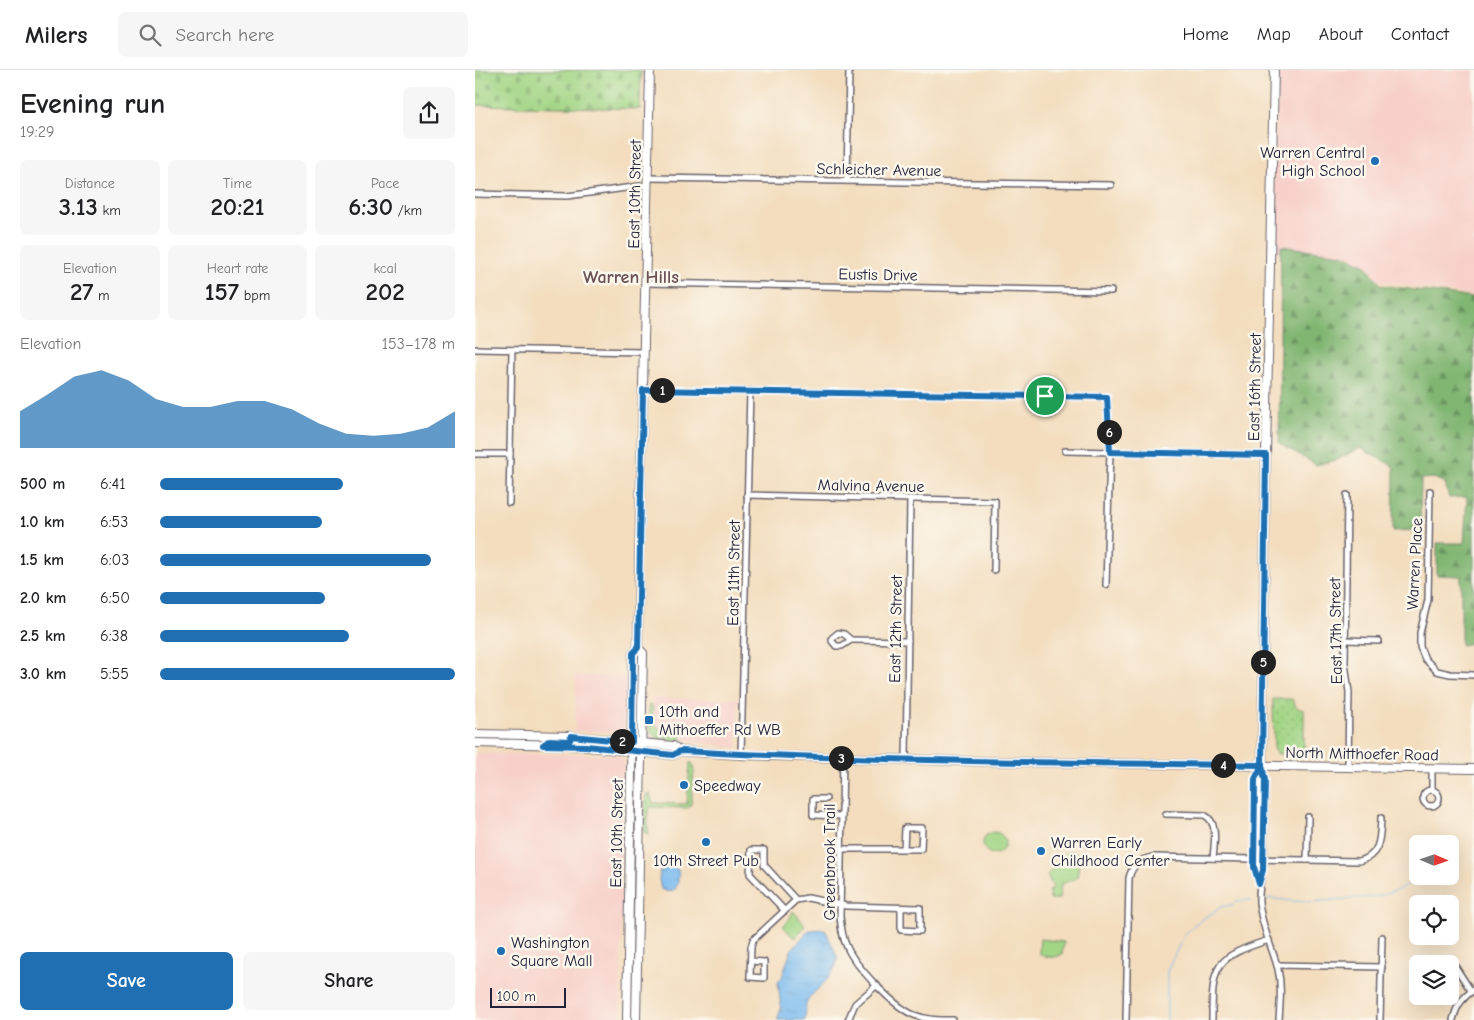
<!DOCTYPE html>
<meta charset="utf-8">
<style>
:root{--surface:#fff;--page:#f6f6f6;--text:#202124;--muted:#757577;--line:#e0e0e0;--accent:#1f6fb2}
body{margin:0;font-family:"Comic Neue",sans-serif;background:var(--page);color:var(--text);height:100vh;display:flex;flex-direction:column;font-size:19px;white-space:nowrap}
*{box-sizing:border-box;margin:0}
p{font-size:16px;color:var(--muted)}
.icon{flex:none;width:28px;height:28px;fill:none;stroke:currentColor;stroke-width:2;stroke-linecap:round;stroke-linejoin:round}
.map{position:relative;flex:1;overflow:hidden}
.panel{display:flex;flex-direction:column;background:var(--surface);width:475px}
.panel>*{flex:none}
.needle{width:32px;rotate:92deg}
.tools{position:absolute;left:934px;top:765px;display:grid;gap:10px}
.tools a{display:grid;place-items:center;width:50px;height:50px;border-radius:8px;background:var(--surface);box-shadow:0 5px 20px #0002;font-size:25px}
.scale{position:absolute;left:15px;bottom:12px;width:76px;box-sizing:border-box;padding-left:5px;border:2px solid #22223b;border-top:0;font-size:14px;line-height:18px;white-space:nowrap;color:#22223b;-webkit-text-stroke:4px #fbf7ec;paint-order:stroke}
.pin{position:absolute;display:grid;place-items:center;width:42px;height:42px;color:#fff;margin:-21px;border:2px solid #fff;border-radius:50%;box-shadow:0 1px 5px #0007}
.km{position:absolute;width:25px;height:25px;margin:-12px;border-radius:50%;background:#222;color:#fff;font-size:14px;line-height:25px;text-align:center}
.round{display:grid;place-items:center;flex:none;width:52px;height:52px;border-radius:8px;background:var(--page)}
.head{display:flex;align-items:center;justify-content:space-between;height:85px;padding:0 20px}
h1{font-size:28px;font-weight:700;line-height:38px}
.figures{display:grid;grid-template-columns:repeat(3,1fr);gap:8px;height:85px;padding:5px 20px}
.figures div{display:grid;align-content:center;border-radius:8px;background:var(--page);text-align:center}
.figures b{font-size:25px;font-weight:700}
.figures small{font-size:14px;font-weight:400}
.figures p{font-size:14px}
.chart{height:140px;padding:10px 20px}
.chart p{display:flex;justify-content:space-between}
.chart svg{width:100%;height:90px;margin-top:5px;fill:var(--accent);opacity:.7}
.primary-button{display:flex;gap:10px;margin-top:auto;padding:10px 20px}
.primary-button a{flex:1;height:58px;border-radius:8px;background:var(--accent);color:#fff;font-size:20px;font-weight:700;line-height:58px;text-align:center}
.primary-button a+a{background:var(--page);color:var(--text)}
ul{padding:0 20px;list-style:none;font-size:16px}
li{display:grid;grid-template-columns:80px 60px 1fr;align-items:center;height:38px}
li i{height:12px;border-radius:6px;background:var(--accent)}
header{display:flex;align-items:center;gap:30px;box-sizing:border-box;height:70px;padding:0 25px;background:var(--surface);border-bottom:1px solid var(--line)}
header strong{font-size:24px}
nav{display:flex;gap:28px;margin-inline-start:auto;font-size:18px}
.search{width:350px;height:45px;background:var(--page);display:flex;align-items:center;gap:12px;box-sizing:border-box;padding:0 18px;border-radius:8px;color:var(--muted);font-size:19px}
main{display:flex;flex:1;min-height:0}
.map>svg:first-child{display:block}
.built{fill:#f7d0ca}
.grass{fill:url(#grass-dots);stroke:#627c60}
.forest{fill:url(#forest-firs);stroke:#526c56}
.cemetery{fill:url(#cemetery-stones);stroke:#627c60}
.green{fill:#a2d585;stroke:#627c60}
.water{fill:url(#water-ripples);stroke:#4e6e95}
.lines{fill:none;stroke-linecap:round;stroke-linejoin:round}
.stream{stroke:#7bbbef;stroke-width:1}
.street-casing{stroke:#6b6369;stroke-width:8}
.secondary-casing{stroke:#6b6369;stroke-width:10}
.street{stroke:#fff;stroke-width:5}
.secondary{stroke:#fff;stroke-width:8}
.route-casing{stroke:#fff;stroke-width:10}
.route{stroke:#1f6fb2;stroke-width:6}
.poi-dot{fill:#1f6fb2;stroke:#fbf7ec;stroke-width:2}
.labels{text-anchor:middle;stroke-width:5;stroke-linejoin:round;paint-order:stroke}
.poi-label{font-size:16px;fill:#22223b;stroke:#fbf7ec;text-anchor:start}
.street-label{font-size:16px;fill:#22223b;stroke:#fbf7ec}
.neighbourhood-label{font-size:18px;font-weight:bold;fill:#6a5255;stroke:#fbf7ec}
</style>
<header>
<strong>Milers</strong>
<div class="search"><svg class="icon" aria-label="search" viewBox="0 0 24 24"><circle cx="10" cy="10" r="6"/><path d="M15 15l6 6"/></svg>Search here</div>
<nav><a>Home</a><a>Map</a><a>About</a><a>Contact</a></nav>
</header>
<main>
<section class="panel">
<div class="head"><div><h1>Evening run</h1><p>19:29</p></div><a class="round"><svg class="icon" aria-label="share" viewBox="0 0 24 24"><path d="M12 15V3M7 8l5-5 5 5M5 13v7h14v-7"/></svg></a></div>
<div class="figures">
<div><p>Distance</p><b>3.13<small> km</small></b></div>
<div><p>Time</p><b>20:21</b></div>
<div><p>Pace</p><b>6:30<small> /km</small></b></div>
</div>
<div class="figures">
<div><p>Elevation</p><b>27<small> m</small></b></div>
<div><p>Heart rate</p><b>157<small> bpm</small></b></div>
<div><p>kcal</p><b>202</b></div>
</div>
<div class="chart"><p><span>Elevation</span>153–178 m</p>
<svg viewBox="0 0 160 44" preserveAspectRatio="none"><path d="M0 44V26L10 18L20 9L30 6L40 11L50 20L60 24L70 24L80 21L90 21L100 25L110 32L120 37L130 38L140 37L150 34L160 26V44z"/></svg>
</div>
<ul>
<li><b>500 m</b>6:41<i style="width:62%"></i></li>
<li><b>1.0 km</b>6:53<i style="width:55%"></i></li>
<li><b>1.5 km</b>6:03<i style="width:92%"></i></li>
<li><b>2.0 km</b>6:50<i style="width:56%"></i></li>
<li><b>2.5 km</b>6:38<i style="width:64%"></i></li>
<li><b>3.0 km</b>5:55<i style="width:100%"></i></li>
</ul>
<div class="primary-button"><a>Save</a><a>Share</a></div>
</section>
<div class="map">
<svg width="999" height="950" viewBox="0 0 999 950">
<defs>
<pattern id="grass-dots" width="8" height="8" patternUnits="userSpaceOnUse" patternTransform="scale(1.25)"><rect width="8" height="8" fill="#a2d585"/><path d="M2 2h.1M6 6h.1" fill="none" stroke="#8bb774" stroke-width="1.8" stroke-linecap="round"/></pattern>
<pattern id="forest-firs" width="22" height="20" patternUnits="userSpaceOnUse" patternTransform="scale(1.25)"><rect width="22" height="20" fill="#81b672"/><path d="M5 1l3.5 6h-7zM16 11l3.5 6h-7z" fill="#69945f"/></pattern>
<pattern id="cemetery-stones" width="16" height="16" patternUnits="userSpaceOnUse" patternTransform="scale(1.25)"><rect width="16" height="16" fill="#a2d585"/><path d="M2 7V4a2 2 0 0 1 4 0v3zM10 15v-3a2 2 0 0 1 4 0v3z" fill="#8bb774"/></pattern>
<pattern id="water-ripples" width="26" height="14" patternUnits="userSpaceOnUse" patternTransform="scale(1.25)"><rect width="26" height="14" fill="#7bbbef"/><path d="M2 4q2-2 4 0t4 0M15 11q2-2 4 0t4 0" fill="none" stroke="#6aa0ce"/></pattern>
</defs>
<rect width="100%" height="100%" fill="#fbf7ec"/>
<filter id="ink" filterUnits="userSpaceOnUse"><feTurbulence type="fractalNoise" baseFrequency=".02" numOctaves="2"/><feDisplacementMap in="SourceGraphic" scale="10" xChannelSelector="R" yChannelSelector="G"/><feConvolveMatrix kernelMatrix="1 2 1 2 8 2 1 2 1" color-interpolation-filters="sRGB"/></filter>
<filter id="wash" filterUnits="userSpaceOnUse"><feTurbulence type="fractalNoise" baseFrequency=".0096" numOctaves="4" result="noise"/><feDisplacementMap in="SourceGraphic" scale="20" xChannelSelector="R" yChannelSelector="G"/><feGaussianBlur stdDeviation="1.12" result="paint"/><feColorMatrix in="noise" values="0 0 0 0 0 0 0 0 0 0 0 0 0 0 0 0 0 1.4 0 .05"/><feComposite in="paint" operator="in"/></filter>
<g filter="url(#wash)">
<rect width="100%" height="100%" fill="#f3ddbe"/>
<!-- built -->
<g class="built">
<polygon points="802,0 999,0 999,291 996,287 998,226 875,206 876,184 798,182"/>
<polygon points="153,604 150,662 100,661 101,605 134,607"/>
<polygon points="178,628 263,629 262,678 192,667 179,656"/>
<polygon points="0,683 143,685 149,691 145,950 0,950"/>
</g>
<!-- grass -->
<g class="grass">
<polygon points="798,629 817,629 822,638 829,640 829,683 802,684 799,678"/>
<path d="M 177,635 C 179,641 176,646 179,652 C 181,657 186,659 189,665 L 202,665 L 207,659 L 208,662 L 206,670 C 201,671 196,670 190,669 C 170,667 174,652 174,636 Z"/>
<polygon points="215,692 218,694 219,702 216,736 212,738 175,737 173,743 173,764 169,762 171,725 174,722 178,733 212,734"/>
</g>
<!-- forest -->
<polygon class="forest" points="806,176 867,184 891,195 906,215 999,228 999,573 986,575 986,506 962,505 962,473 989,473 992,427 974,428 970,413 959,408 946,409 945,460 918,461 919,397 916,395 885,378 861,390 841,395 804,373"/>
<!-- cemetery -->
<polygon class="cemetery" points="0,0 166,0 165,39 0,35"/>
<!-- green -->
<g class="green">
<circle cx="519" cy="773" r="11"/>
<path d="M 597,781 L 604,785 L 607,789 L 604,794 L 602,808 L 586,814 L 584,829 L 575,830 L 574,821 L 578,817 L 572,805 C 582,796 584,783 597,781 Z"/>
<polygon points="318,841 327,851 330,857 319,868 308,856 314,850"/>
<path d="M 565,869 L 589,872 L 587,884 C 579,889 572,888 564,883 Z"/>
</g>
<!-- water -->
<g class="water">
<path d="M 195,796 L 200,797 L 203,800 C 204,812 203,828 186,819 L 184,810 L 185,800 Z"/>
<polygon points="350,859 362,886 362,891 360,897 353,909 335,927 331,934 330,950 302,950 306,939 303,912 307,907 316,880 334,860"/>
</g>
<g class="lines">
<!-- stream -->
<g class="stream">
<path d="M 790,829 C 802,828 806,830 818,831 C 825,832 823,829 834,832 L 904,826 L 920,821 L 949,806"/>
<polyline points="692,950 692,900 710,864 720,854 746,837 756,835 762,831 776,830"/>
</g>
</g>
</g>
<g filter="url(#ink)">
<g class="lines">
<defs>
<g id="street">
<polyline points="173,108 636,115"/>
<polyline points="372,111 374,0"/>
<polyline points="0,124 92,126 173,115"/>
<polyline points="171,213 636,221"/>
<polyline points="0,279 169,282"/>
<polyline points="168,320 632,327 635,382 631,515"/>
<polyline points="590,381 791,385"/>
<polyline points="0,384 35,384"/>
<polyline points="955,421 953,530 945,563 945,577 950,589 962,601 975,604 999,605"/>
<polyline points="272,425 520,431 519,500"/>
<polyline points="872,425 870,593 874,622 873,696"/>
<polyline points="34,433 37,280"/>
<polygon points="363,563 369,564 376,570 367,576 361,576 357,571 357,568"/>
<polyline points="376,570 433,571"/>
<polyline points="870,570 904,571"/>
<polyline points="266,685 275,321"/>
<path d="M 368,688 L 365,846 C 366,857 367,867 372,877 C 380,896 419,937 439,945 C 452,950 464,950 478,950"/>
<polyline points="431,689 435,429"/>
<path d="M 787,695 L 790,710 L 789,789 C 788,804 783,817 784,832 C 786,855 797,877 803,899 C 807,916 805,933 804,950"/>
<polyline points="957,720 957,698"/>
<circle cx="956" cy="728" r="8"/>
<polyline points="351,729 338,729 338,745 367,746"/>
<path d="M 691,744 L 729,745 C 744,751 739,775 738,788"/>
<polyline points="367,779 446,779 447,758 430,758 429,779"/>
<polyline points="832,790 833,747"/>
<polyline points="784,814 779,797 781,709 787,695"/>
<polyline points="310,841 275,804 276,780 289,780 289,795 321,830"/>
<polyline points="976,890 996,921"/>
<polyline points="276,891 289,892 289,908 275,907 276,877 278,870 321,830 333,828 371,836 445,838 445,861 426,860 426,838"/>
<polyline points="802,895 907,897"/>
<polyline points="373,950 380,934 402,915"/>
<path d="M 651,950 L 654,808 C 657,795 665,789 678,787 L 884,791 C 906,786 905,767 906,748"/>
<path d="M 737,950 C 737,894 740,887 794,870"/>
<polyline points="905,950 907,867"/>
<path d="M 978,950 C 981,937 987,927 999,920"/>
</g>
<g id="secondary">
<polyline points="0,664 94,666 198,676 205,681"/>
<polyline points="0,673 92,675 198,685 205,681 266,685 490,691 999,699"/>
<polyline points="787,695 791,385 799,0"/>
<polyline points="152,950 158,583 163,578"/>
<polyline points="161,950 168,583 163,578 164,497 175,0"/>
</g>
</defs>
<!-- street casing -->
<use href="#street" class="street-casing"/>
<!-- secondary casing -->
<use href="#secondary" class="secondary-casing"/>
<!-- street -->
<use href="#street" class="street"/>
<!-- secondary -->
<use href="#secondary" class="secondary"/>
</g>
</g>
<g class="lines" filter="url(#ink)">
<defs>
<path id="route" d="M 570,326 L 168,320 L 163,578 L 158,583 L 157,672 L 96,666 L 95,670 L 93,671 L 75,670 L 68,675 L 111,676 L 198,685 L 205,681 C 399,691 593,693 787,695 L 790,710 L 788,800 L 784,814 L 779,797 L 780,709 L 787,695 L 791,385 L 635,382 L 632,327 L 570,326"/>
</defs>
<!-- route casing -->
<use href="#route" class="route-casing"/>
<!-- route -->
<use href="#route" class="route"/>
</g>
<!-- markers -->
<g class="poi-dot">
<circle cx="900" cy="91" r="5"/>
<rect x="169" y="645" width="10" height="10" rx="2.5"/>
<circle cx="209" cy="715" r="5"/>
<circle cx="231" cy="772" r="5"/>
<circle cx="566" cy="781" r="5"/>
<circle cx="26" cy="881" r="5"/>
</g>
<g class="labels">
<!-- poi labels -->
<g class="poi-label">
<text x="890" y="88" text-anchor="end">Warren Central<tspan x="890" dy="18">High School</tspan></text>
<text x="184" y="647">10th and<tspan x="184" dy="18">Mithoeffer Rd WB</tspan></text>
<text x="219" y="721">Speedway</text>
<text x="576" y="778">Warren Early<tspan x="576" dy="18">Childhood Center</tspan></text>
<text x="231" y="796" text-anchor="middle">10th Street Pub</text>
<text x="36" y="878">Washington<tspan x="36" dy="18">Square Mall</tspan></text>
</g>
<!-- street labels -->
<g class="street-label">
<text transform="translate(404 99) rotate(1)" y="6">Schleicher Avenue</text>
<text transform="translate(159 124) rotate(-89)" y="6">East 10th Street</text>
<text transform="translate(403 204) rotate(1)" y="6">Eustis Drive</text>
<text transform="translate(779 317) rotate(-89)" y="6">East 16th Street</text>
<text transform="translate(396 415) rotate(1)" y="6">Malvina Avenue</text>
<text transform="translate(939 494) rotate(-87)" y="6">Warren Place</text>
<text transform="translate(258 503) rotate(-89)" y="6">East 11th Street</text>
<text transform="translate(420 559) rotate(-89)" y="6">East 12th Street</text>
<text transform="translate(860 561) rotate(-91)" y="6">East 17th Street</text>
<text transform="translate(887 683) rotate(1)" y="6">North Mitthoefer Road</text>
<text transform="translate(141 763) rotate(-89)" y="6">East 10th Street</text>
<text transform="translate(354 792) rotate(-90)" y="6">Greenbrook Trail</text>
</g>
<!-- neighbourhood labels -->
<g class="neighbourhood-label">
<text x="156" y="213">Warren Hills</text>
</g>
</g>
</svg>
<div class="tools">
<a><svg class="needle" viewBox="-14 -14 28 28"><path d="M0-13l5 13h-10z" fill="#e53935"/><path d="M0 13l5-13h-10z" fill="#757577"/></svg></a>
<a><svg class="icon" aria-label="locate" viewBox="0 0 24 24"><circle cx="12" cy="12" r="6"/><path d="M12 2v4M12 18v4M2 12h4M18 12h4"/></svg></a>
<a><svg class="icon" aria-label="layers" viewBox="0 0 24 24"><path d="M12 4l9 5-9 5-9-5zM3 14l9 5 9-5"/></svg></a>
</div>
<div class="scale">100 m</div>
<div class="pin" style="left:570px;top:326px;background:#1e9e55"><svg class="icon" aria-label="arrive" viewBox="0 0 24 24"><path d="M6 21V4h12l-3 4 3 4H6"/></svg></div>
<b class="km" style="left:187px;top:320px">1</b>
<b class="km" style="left:147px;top:671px">2</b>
<b class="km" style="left:366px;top:688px">3</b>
<b class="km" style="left:748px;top:695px">4</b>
<b class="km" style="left:788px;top:592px">5</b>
<b class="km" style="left:634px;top:362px">6</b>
</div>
</main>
